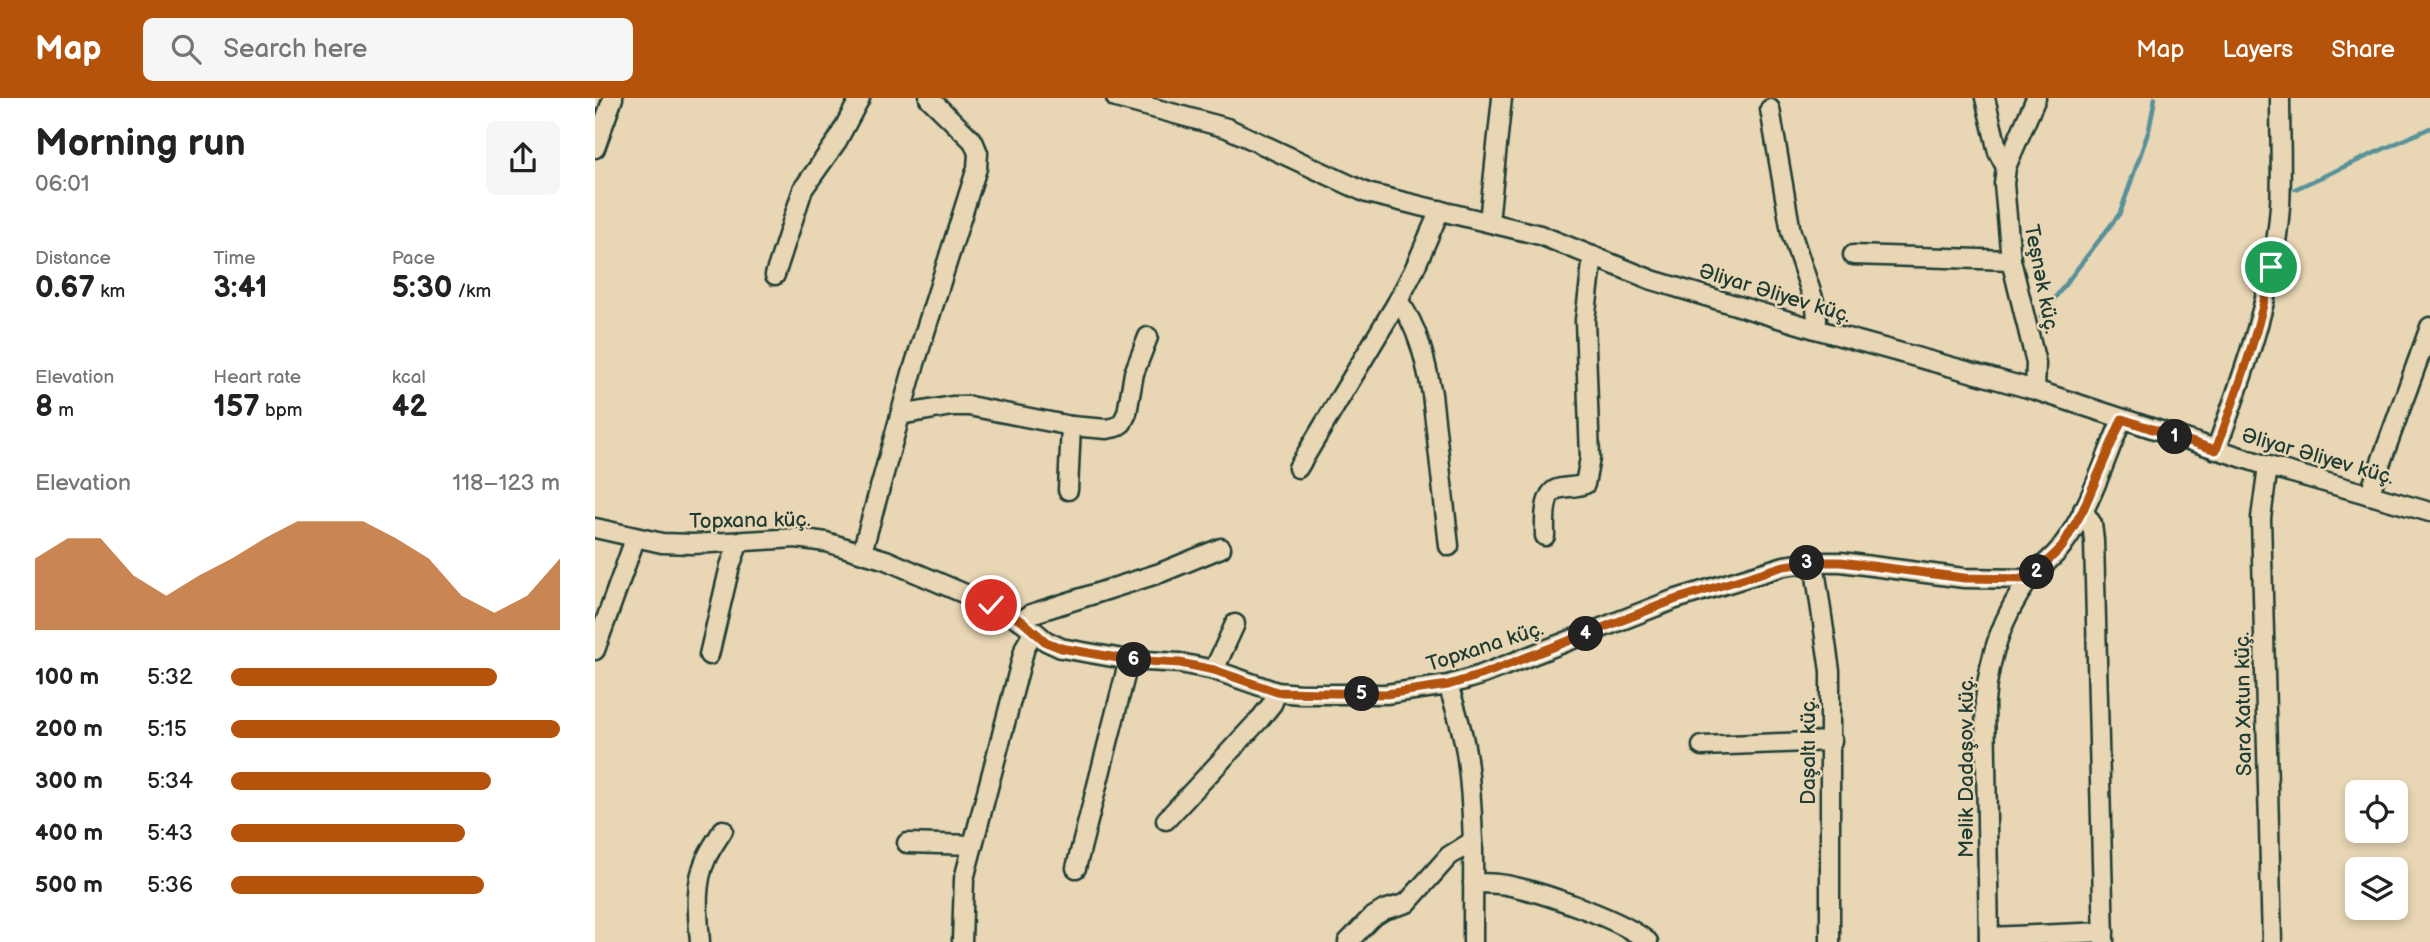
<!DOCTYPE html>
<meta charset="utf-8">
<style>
:root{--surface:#fff;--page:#f6f6f6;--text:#222;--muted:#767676;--accent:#b45309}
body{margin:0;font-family:"Balsamiq Sans",sans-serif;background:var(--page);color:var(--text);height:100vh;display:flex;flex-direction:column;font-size:26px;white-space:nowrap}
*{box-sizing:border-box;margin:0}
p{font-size:23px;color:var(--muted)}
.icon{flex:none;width:38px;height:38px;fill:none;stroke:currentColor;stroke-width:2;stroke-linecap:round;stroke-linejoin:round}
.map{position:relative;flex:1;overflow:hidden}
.drawer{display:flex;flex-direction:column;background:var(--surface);width:595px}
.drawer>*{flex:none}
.fabs{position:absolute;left:1750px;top:682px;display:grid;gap:14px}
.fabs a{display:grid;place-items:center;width:63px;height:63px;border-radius:10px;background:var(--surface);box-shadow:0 4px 10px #0003;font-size:35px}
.pin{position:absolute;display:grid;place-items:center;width:60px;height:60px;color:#fff;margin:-30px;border:4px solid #fff;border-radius:50%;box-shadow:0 2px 7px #0007}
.km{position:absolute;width:35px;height:35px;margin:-18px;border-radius:50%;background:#222;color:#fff;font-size:19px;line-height:35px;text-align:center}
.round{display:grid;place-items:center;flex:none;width:74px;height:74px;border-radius:10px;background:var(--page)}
.headline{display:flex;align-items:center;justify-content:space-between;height:119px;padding:0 35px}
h1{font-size:38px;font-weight:700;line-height:52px}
.stats{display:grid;grid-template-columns:repeat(3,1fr);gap:10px;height:119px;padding:7px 35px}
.stats div{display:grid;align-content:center}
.stats b{font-size:30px;font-weight:700}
.stats small{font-size:19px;font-weight:400}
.stats p{font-size:19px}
.chart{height:196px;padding:14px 35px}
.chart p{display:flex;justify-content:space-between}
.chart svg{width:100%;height:126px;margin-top:7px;fill:var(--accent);opacity:.7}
ul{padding:0 35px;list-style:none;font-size:23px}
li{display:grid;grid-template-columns:112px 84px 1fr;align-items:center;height:52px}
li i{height:18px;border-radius:9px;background:var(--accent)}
header{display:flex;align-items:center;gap:42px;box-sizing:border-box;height:98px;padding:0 35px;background:var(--accent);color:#fff}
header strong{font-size:33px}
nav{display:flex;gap:38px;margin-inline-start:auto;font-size:24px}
.search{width:490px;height:63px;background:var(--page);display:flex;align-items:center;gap:18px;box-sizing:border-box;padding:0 24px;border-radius:10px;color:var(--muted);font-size:26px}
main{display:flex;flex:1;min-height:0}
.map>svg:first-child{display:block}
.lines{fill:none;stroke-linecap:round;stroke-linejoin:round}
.stream{stroke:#58919a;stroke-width:4.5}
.minor-casing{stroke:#1f3d34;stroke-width:23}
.minor{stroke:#e8d6b4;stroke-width:18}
.route-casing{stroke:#fff;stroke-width:14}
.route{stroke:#b45309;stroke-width:9}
.labels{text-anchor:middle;stroke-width:5;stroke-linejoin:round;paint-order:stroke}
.street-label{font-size:21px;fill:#1f3d34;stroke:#e8d6b4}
</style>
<header>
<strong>Map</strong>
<div class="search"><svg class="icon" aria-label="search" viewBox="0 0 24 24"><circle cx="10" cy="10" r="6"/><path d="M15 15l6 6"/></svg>Search here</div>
<nav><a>Map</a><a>Layers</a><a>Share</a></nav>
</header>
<main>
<section class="drawer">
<div class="headline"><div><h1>Morning run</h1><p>06:01</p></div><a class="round"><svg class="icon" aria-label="share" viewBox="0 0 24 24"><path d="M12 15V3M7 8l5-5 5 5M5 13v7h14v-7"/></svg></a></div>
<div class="stats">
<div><p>Distance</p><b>0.67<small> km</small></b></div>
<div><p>Time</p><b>3:41</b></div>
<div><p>Pace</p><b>5:30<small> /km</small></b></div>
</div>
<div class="stats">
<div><p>Elevation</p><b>8<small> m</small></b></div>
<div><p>Heart rate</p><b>157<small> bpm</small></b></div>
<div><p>kcal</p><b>42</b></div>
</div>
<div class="chart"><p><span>Elevation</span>118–123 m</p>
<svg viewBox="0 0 160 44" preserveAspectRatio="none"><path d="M0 44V19L10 12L20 12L30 25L40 32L50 25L60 19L70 12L80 6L90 6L100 6L110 12L120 19L130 32L140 38L150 32L160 19V44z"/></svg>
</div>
<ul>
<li><b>100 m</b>5:32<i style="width:81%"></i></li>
<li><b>200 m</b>5:15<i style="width:100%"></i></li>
<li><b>300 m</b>5:34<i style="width:79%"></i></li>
<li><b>400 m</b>5:43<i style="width:71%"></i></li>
<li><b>500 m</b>5:36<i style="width:77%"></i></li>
</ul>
</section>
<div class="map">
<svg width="1835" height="844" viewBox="0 0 1835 844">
<rect width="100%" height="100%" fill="#e8d6b4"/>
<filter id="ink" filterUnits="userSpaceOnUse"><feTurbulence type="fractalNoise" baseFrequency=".0143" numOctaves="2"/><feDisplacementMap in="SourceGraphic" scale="14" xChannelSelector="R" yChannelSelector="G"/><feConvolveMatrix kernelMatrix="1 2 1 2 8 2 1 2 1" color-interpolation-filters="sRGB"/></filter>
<g filter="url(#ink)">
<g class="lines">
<!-- stream -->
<g class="stream">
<polyline points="1700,91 1835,30"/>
<polyline points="1446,218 1525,115 1554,32 1560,0"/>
</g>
<defs>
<g id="minor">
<polyline points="521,0 632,30 772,95 945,137 1057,182 1220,231 1440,292 1673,368 1835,414"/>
<polyline points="1390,0 1403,54 1411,69"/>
<polyline points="1175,11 1196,134 1221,209 1222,222 1220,231"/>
<polyline points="0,50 18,0"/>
<polyline points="894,123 907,0"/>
<polyline points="1258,157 1416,162"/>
<polyline points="180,177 208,91 242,43 265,0"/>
<path d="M 803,203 C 823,227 831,265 837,296 L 854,448"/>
<polyline points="1440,292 1441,265 1416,162 1409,86 1411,69 1441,0"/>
<polyline points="305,317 357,308 374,308 476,328 512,331 521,329 527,325 532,315 539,275 553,239"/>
<path d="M 1621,352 C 1650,272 1679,193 1685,108 C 1687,72 1685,36 1685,0"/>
<polyline points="1673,368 1666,420 1677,844"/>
<polyline points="703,370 803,203 819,172 845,112"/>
<polyline points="473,392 476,328"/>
<polyline points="1774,397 1835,229"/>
<polyline points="1488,412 1497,426 1499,442 1509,844"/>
<polyline points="0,430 67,445 98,446 201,440 231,444 291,462 396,507 427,523 451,543 466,550 534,562 585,565 619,572 682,594 705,596 791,596 853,587 886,577 1078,502 1189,468 1219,464 1246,464 1369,480 1434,481"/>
<path d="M 950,438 C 950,426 948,396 962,391 C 972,388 981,390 990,386 L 995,360 L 990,222 L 998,158"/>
<polyline points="267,454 317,275 382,70 383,55 378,43 334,0"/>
<polyline points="1219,464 1235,573 1235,844"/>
<polyline points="427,523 436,516 565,475 626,450"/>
<polyline points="0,552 40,441"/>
<polyline points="114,557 135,468 144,444"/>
<polyline points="619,572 640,526"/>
<path d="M 853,587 C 861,611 869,636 872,661 C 880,721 878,783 878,844"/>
<polyline points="1107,648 1237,643"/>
<polyline points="571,722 665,621 677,606 682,594"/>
<polyline points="312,745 378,747"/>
<polyline points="481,770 534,562"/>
<path d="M 878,785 C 890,785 904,785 916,788 C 949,795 1029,822 1053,844"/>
<polyline points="1394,839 1509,834"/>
<path d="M 105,844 C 103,817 99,787 111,761 C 115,751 122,742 128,732"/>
<polyline points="367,844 369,781 430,549 438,535"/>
<polyline points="753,844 776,820 789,812 812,805 854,758 878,743"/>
<path d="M 1394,844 L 1390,603 C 1394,559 1407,519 1433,483 C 1443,470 1458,461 1467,448 C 1495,411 1509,363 1527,321"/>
</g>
</defs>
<!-- minor casing -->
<use href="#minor" class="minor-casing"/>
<!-- minor -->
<use href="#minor" class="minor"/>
</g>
</g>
<g class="lines" filter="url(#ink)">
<defs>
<path id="route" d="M 396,507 L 427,523 L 451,544 L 466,550 L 534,562 L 585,565 L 619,572 L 682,594 L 791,596 L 853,587 L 886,577 L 1079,502 L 1189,468 L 1219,464 L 1246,464 L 1369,480 L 1434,481 L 1467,449 L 1488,412 L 1527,321 L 1621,352 C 1643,291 1665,233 1676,169"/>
</defs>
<!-- route casing -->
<use href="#route" class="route-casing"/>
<!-- route -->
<use href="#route" class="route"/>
</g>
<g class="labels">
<!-- street labels -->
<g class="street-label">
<text transform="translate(1447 181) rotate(79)" y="7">Teşnək küç.</text>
<text transform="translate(1180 195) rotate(17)" y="7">Əliyar Əliyev küç.</text>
<text transform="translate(1723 358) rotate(16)" y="7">Əliyar Əliyev küç.</text>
<text transform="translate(155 422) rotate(-1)" y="7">Topxana küç.</text>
<text transform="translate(890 548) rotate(-18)" y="7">Topxana küç.</text>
<text transform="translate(1648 606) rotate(-91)" y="7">Sara Xatun küç.</text>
<text transform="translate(1213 653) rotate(-90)" y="7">Daşaltı küç.</text>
<text transform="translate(1371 669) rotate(-90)" y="7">Məlik Dadaşov küç.</text>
</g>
</g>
</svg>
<div class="fabs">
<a><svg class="icon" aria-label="locate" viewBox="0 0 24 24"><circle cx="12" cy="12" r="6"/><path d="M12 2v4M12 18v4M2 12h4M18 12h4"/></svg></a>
<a><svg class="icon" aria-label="layers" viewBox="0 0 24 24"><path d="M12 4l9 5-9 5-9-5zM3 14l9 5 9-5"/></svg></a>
</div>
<div class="pin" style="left:1676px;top:169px;background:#1e9e55"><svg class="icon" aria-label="arrive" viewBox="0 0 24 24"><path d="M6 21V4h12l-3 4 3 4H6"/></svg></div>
<div class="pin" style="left:396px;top:507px;background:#d93025"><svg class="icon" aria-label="check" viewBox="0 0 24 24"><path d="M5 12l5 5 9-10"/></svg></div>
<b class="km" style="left:1580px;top:339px">1</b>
<b class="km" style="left:1442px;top:474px">2</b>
<b class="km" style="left:1212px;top:465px">3</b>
<b class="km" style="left:991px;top:536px">4</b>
<b class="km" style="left:767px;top:596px">5</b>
<b class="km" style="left:539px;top:562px">6</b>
</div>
</main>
